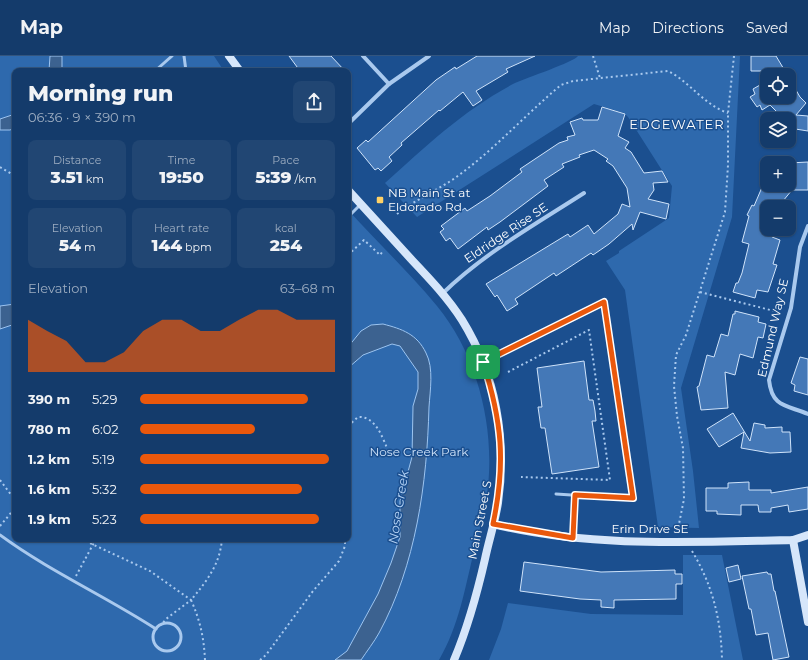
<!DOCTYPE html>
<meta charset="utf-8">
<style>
:root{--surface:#143b6b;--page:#214673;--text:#f1f3f6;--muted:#9dadc1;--line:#33557e;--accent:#ea580c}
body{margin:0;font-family:Montserrat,sans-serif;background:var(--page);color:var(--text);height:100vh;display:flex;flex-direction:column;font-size:15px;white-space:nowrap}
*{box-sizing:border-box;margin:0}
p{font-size:13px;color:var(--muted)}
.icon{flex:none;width:22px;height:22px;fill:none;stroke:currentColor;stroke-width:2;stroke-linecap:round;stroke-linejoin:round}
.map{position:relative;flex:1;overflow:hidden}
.panel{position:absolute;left:12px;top:12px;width:339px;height:474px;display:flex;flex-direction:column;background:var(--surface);border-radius:8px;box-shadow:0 1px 3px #0004,0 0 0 1px var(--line)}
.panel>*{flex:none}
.fabs{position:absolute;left:760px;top:12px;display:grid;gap:8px}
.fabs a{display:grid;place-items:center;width:36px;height:36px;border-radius:8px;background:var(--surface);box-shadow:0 1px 3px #0004,0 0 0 1px var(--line);font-size:20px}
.pin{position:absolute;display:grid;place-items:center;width:34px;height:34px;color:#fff;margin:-17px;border-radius:8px;box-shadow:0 2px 6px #0006}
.round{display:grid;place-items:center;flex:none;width:42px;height:42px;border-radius:8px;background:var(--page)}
.head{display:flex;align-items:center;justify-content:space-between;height:68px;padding:0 16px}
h1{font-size:22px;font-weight:800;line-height:30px}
.figures{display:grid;grid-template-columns:repeat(3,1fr);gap:6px;height:68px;padding:4px 16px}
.figures div{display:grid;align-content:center;border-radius:8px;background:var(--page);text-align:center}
.figures b{font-size:17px;font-weight:800}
.figures small{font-size:11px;font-weight:400}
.figures p{font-size:11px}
.chart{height:112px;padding:8px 16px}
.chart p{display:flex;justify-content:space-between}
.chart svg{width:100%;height:72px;margin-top:4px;fill:var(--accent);opacity:.7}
ul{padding:0 16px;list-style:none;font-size:13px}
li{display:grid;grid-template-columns:64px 48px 1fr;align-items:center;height:30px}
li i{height:10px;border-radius:5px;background:var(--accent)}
header{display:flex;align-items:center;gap:24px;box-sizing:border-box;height:56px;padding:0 20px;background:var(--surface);border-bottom:1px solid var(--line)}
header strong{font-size:19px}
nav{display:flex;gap:22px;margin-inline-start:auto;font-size:14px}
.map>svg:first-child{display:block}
.green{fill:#2e69ad}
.water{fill:#3c6290;stroke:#9cc4f0}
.building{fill:#4478b7;stroke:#cfe3fa}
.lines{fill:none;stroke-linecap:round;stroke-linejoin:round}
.path{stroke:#a9c9ee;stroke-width:2;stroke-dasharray:2 3;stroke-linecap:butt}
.lane{stroke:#a9c9ee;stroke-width:3}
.street{stroke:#a9c9ee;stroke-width:4}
.secondary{stroke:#d6e6fa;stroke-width:8}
.route-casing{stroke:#fff;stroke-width:8}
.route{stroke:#ea580c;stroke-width:5}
.poi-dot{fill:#ffd166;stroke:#1b4f8f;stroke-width:1.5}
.labels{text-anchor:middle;stroke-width:3;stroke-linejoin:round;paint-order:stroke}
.poi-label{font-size:12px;fill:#fff;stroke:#1b4f8f;text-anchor:start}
.street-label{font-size:12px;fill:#fff;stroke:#1b4f8f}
.park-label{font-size:12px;fill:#cfe3fa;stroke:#1b4f8f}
.neighbourhood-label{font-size:13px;letter-spacing:1px;fill:#fff;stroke:#1b4f8f}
.water-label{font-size:13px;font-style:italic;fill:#b5d3f5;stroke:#1b4f8f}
</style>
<header>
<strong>Map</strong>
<nav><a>Map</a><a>Directions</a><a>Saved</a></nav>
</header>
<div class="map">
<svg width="808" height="604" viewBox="0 0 808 604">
<rect width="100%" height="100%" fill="#1b4f8f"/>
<!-- green -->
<g class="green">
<path d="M 0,0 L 214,0 L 224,15 L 15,15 L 15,483 L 348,483 L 348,154 C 377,186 409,216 437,250 C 474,295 492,359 489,417 C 488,443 481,469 474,495 C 465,532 459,570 439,604 L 0,604 Z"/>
<path d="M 578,0 L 740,0 L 732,161 L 681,332 L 693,415 L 699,472 L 658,471 L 625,234 L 606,205 L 619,197 L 619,195 L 669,162 L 672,130 L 628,61 L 624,57 L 594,48 L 417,161 L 385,127 C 427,89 465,53 515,27 C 526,22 574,6 578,0 Z"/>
<polygon points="683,499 722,499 743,604 489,604 501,573 508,547 591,558 683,559"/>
</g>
<!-- water -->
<g class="water">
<polygon points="50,0 62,0 62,15 49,15"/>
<polygon points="15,58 15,72 10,74 0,74 0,63"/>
<polygon points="15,248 15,268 0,273 0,250"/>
<path d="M 383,268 C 402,273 417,278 426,297 C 434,312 430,335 429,351 C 427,427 416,509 379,577 C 374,586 367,595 361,604 L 335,604 L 347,595 L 378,538 L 391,507 L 400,481 L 400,445 L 412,401 L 413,350 L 418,333 L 418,316 L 400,290 L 392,288 L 363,299 L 348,312 L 348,291 L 361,275 L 371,269 Z"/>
</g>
<!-- building -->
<g class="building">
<polygon points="289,0 331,0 345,15 300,15"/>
<polygon points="477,0 535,0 506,13 508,16 476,35 482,44 473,50 463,36 440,55 439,54 401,87 402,89 389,101 392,105 381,115 378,112 375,114 357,92 366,84 368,86 436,24 455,11 456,13"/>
<polygon points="751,0 776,0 785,15 751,15"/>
<polygon points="789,22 800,41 806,47 796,59 808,60 808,75 789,72 789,63 784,63 770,49 762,54 760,49 757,51 750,41 755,38 753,33 767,25 767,41 789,41"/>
<polygon points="602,51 625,58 618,80 629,86 625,92 631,96 644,117 662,115 668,126 653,127 654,134 648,143 669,148 666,163 640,156 633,174 632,168 609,188 593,199 591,197 556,220 554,217 515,243 518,248 507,255 497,239 495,241 486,228 568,178 570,181 588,169 594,178 618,158 622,148 630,151 627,132 613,110 606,105 608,103 594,94 579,99 580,101 562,108 564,111 544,124 548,130 500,166 488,174 487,171 458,193 450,182 446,185 440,176 444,173 441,170 465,152 467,155 490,140 522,116 520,113 559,87 568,84 567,81 575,79 570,66 582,62 583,64 598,64"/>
<polygon points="808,106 808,134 792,134 778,151 767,151 767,173 774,174 772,181 780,184 773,208 777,209 768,236 757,234 755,242 733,236 736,227 738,227 742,217 749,188 742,186 749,160 747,159 752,149 754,150 763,129 789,129 789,107"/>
<polygon points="735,255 759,261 758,266 766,268 763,282 758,281 753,302 740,298 735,319 725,316 728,352 701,354 697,331 699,330 707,299 714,301 721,278 728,280 733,258 735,258"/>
<polygon points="800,301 808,303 808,339 794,335 795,329 791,327"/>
<polygon points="584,305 589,344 593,344 595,355 596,365 592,365 599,411 552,418 545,372 541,372 538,351 542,351 537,312"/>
<polygon points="733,357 750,385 754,367 765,369 765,372 782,371 782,376 790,376 791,396 770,397 741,392 744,376 719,391 707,373"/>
<polygon points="749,426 749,434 771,434 771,437 808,431 808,453 789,456 788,449 771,452 771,456 759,456 758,449 741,449 741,459 717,458 717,455 706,455 706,432 728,432 728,427"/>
<polygon points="524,506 601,516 675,514 675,518 682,518 682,528 676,528 676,543 614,544 614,552 601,551 601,544 580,543 520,535"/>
<polygon points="738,509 741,523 729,526 726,512"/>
<polygon points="767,516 768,518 771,518 774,535 775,535 789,601 773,604 768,577 756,579 751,553 749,553 742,520"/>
</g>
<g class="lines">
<!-- path -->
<g class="path">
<polyline points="593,0 600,22"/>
<polyline points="0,111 15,120"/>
<path d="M 397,158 C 415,144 436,135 455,122 C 493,95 525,59 561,29 L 573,25 L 668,15 C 690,26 704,49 728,57"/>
<polyline points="348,199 364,184 380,199 383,195"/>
<polyline points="700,236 782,257"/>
<polyline points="508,316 589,274 610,424 521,421"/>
<path d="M 348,370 L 358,361 C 375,360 382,380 387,392"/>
<polyline points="0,424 15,444"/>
<polyline points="0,470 15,452"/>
<polyline points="680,476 678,473 684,443 683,392 677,360 674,330 676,299 686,279 725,156 728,109 728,57 734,0"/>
<polyline points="81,483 150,515 191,544 166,563 161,569"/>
<path d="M 692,495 C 713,530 721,564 722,604"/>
<polyline points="76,520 96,483"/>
<path d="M 205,604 C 204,582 200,564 191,544 C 207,525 220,508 222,483"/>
<polyline points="260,604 266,599 313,535 339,505 345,490 345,483"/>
</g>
<!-- lane -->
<g class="lane">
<polyline points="184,0 186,15"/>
<polyline points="155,15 172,0"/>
<polyline points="348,161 360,149"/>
<polyline points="483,305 604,246 633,443 556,438"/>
<path d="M 0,479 C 49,515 105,540 156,573"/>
<polyline points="573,480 575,439"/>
<circle cx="167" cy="581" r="14"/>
</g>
<!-- street -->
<g class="street">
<polyline points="363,0 389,28"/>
<polyline points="348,68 389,28 429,0"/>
<path d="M 808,170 L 800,191 L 791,252 L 769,324 C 772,352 787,349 808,358"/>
<path d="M 442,238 C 484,197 536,168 584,137"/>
</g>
<!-- secondary -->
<g class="secondary">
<polyline points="229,0 240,15"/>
<path d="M 348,134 C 369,157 390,180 411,203 C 429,222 448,242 462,264 C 496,319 507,383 498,447 C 495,466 489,484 485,503 C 477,538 468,571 454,604"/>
<path d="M 493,468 C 591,492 693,486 793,484 L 808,479"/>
<polyline points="793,484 808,566"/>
</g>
</g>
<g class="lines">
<defs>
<path id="route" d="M 604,246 L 633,442 L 575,439 L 573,482 L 493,468 C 506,407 502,365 483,306 Z"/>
</defs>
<!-- route casing -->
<use href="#route" class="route-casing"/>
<!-- route -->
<use href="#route" class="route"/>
</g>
<!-- markers -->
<rect class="poi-dot" x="376" y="140" width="8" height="8" rx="2"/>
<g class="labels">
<!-- poi labels -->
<g class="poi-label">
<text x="388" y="141">NB Main St at<tspan x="388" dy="14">Eldorado Rd</tspan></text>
</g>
<!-- street labels -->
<g class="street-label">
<text transform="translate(506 177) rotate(-34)" y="4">Eldridge Rise SE</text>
<text transform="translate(773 272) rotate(-77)" y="4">Edmund Way SE</text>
<text transform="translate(480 464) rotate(-79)" y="4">Main Street S</text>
<text x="650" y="477">Erin Drive SE</text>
</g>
<!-- park labels -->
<g class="park-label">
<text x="419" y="400">Nose Creek Park</text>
</g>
<!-- neighbourhood labels -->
<g class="neighbourhood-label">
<text x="677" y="73">EDGEWATER</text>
</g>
<!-- water labels -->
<g class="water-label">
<text transform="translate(398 451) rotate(-81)" y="5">Nose Creek</text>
</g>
</g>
</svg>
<div class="fabs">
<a><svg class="icon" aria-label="locate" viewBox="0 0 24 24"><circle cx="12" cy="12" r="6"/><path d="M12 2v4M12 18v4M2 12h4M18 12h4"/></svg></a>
<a><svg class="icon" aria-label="layers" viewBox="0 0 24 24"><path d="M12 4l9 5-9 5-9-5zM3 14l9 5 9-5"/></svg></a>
<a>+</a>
<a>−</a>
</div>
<div class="pin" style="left:483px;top:306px;background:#1e9e55"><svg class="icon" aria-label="arrive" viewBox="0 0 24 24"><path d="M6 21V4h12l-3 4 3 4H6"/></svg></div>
<section class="panel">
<div class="head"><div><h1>Morning run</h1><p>06:36 · 9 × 390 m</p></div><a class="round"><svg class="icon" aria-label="share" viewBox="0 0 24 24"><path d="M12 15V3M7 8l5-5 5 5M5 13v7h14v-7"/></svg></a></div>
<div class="figures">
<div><p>Distance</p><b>3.51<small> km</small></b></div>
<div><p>Time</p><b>19:50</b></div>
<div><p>Pace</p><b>5:39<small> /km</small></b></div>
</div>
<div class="figures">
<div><p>Elevation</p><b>54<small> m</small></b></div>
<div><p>Heart rate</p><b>144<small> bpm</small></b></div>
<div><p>kcal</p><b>254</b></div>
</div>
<div class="chart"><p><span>Elevation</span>63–68 m</p>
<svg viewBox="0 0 160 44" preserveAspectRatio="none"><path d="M0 44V12L10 19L20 25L30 38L40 38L50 32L60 19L70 12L80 12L90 19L100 19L110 12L120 6L130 6L140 12L150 12L160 12V44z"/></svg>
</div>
<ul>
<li><b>390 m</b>5:29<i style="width:86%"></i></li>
<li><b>780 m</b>6:02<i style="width:59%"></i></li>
<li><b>1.2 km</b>5:19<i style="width:97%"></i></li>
<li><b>1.6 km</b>5:32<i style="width:83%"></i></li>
<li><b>1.9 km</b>5:23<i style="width:92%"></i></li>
</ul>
</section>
</div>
